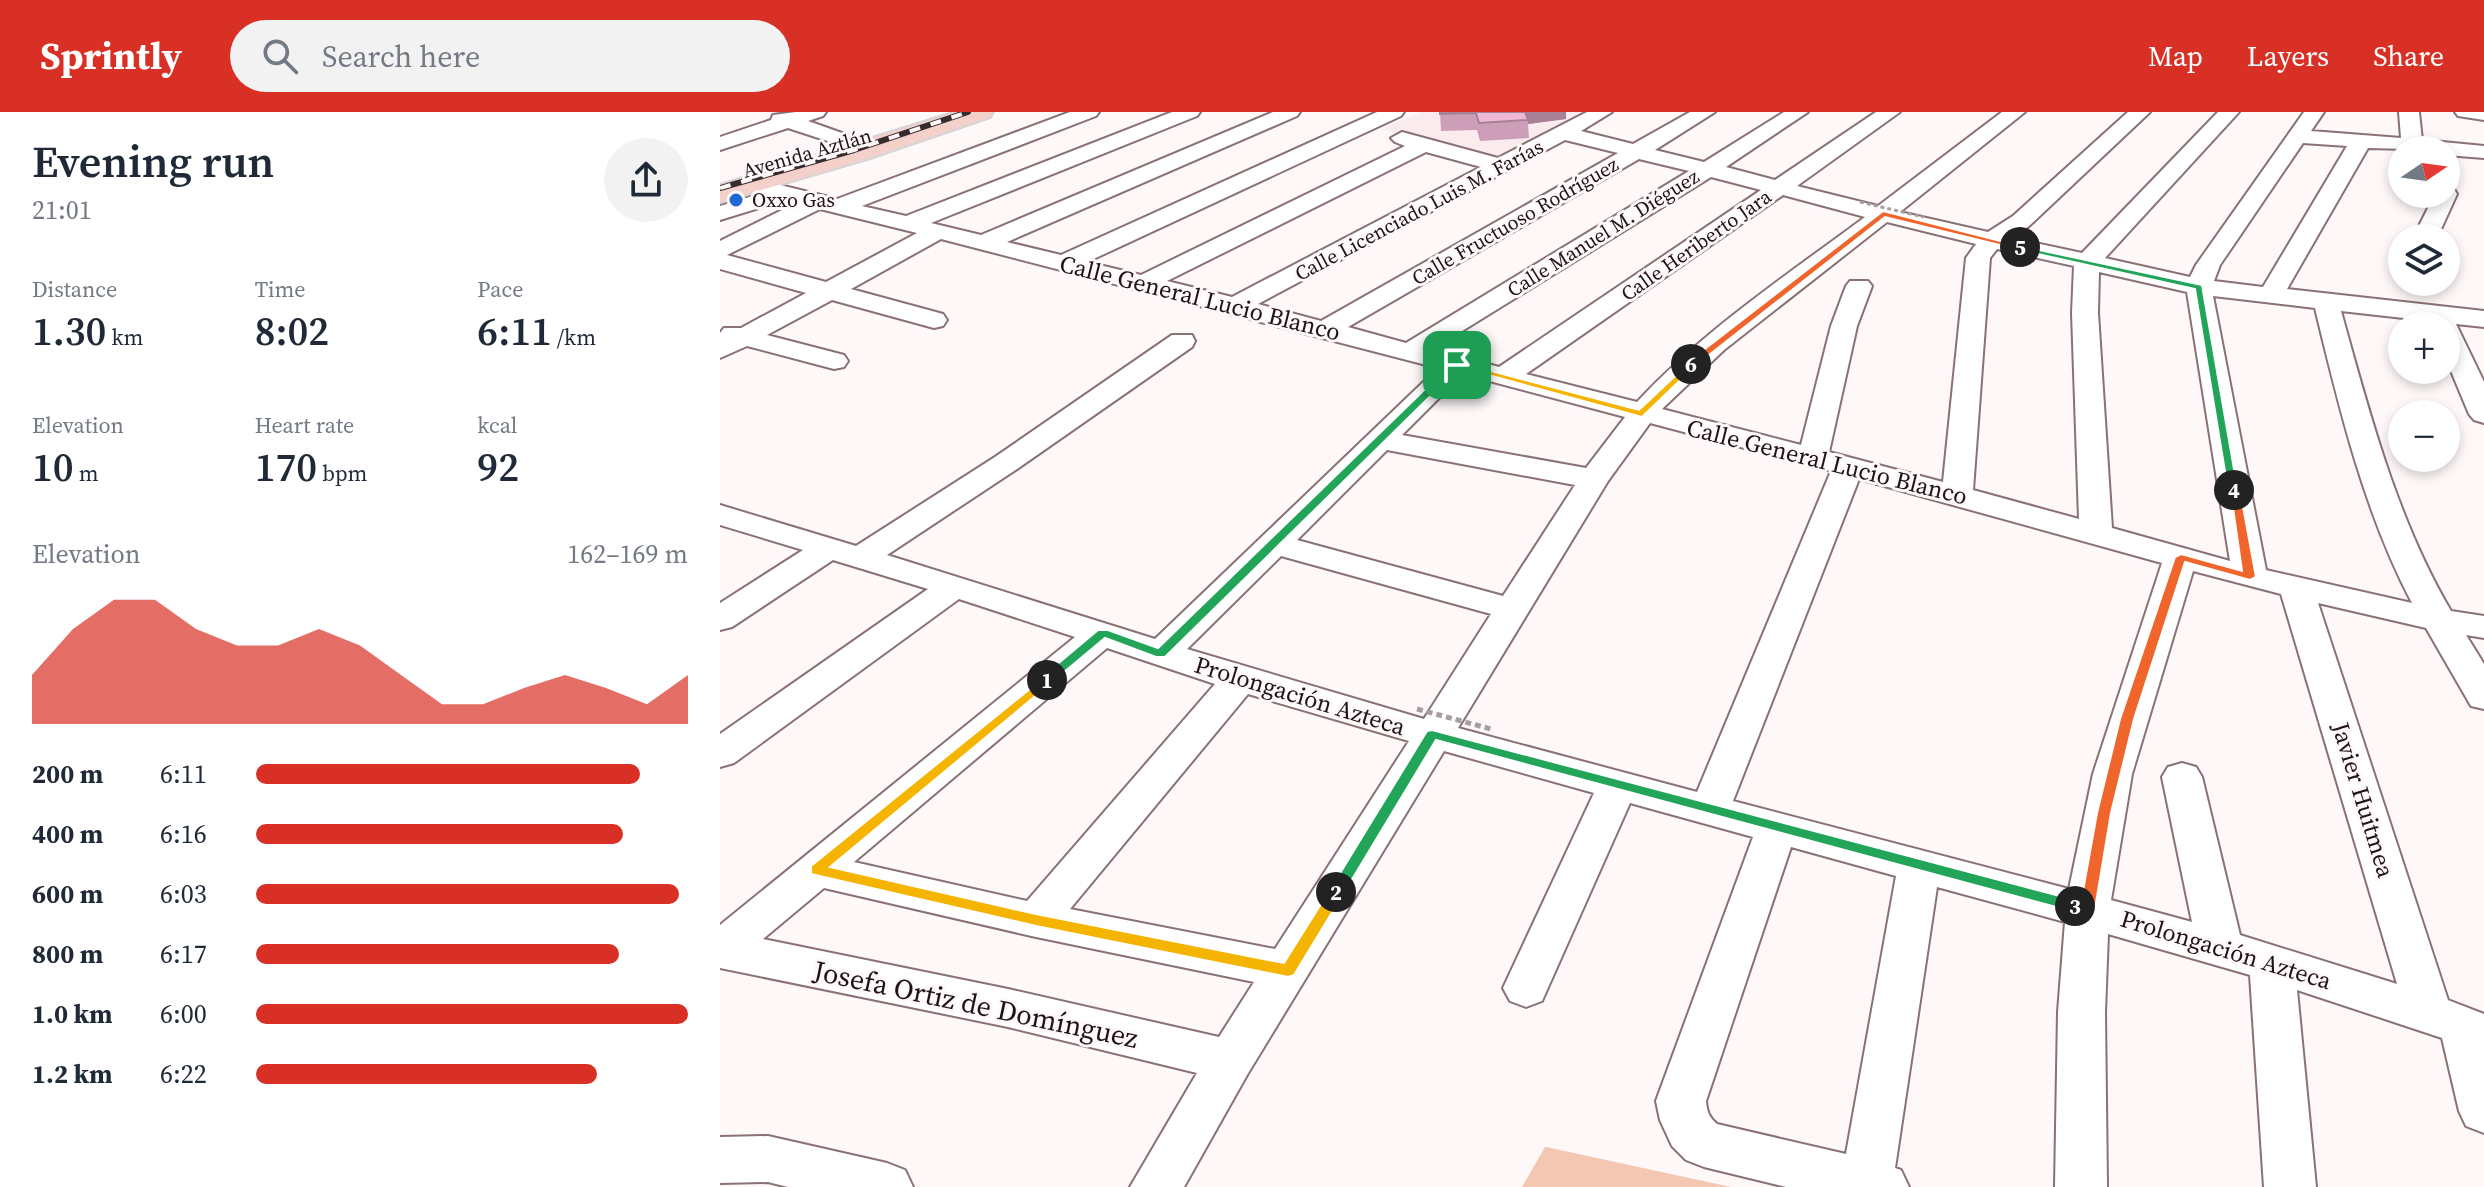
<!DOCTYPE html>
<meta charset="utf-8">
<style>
:root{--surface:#fff;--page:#f2f2f3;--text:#1f2937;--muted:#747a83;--accent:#d93025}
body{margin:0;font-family:"Source Serif 4",serif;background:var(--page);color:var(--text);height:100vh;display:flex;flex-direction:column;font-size:30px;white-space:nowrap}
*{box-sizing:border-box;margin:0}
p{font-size:26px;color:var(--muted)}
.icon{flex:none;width:44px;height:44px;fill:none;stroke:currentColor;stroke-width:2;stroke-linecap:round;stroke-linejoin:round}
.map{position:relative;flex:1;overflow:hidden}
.details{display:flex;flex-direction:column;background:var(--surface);width:720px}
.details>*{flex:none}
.needle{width:52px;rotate:77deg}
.tools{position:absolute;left:1668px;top:24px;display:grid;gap:16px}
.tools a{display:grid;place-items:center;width:72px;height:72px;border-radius:50%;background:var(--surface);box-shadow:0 4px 12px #0003;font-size:40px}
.pin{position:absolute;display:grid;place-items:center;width:68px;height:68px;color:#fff;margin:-34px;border-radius:16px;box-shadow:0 4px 12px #0006}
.km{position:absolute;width:40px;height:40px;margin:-20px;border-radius:50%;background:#222;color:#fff;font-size:22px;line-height:40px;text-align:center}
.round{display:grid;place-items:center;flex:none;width:84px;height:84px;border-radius:42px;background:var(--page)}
.head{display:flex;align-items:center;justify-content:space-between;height:136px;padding:0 32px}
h1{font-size:44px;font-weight:600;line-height:60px}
.metrics{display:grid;grid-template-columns:repeat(3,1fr);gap:12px;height:136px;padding:8px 32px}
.metrics div{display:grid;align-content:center}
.metrics b{font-size:40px;font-weight:600}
.metrics small{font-size:22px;font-weight:400}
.metrics p{font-size:22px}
.chart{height:224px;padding:16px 32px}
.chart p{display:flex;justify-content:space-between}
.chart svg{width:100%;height:144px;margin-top:8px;fill:var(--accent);opacity:.7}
ul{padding:0 32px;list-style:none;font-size:26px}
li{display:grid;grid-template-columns:128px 96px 1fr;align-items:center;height:60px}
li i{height:20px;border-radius:10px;background:var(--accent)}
header{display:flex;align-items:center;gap:48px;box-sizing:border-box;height:112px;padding:0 40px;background:var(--accent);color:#fff}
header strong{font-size:38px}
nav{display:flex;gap:44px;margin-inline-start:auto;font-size:28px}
.search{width:560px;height:72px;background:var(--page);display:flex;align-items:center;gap:20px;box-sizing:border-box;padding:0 28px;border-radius:44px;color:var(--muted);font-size:30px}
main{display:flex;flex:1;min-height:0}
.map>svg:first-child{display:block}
.built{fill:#faebee}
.green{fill:#f3c7b1}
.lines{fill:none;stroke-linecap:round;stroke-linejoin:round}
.minor-casing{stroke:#8a7175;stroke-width:4}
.major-casing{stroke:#d6d5d5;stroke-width:4}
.minor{fill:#fff;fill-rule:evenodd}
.major{fill:#f4d0cb;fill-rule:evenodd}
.rail-casing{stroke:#362c2e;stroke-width:6}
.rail{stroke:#fef8f9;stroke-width:4;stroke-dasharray:11;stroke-linecap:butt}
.path-bridge-far1{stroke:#a69ea0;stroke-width:3;stroke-dasharray:4 3;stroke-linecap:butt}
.path-bridge{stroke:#a69ea0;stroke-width:5;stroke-dasharray:6 4;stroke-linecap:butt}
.wall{fill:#cd9eb8}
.shaded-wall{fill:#a78196}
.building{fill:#eeb8d6;stroke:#a78196;stroke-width:2}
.split-1{fill:#22a559;stroke:#fff;stroke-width:2}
.split-2{fill:#f5b400;stroke:#fff;stroke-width:2}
.split-3{fill:#22a559;stroke:#fff;stroke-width:2}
.split-4{fill:#f0652b;stroke:#fff;stroke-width:2}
.split-5{fill:#22a559;stroke:#fff;stroke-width:2}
.split-6{fill:#f0652b;stroke:#fff;stroke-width:2}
.split-7{fill:#f5b400;stroke:#fff;stroke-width:2}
.poi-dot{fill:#1e69d4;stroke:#fef8f9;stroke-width:3}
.labels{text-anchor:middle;stroke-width:6;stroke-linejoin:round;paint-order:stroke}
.far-street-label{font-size:20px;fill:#1e1416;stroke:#fef8f9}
.far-poi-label{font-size:20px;fill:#1e1416;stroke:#fef8f9;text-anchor:start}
.street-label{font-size:24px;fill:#1e1416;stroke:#fef8f9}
.near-street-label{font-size:28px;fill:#1e1416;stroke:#fef8f9}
</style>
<header>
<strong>Sprintly</strong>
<div class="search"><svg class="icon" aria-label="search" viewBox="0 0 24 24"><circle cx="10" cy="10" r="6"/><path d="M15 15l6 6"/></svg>Search here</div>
<nav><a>Map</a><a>Layers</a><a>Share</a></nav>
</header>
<main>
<section class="details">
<div class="head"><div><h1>Evening run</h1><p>21:01</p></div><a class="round"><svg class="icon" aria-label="share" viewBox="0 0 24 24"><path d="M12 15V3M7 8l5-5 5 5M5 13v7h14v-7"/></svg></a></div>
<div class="metrics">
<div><p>Distance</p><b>1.30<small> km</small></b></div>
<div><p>Time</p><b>8:02</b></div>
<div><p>Pace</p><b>6:11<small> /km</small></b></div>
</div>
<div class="metrics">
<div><p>Elevation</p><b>10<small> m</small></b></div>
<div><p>Heart rate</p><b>170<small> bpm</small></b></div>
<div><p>kcal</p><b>92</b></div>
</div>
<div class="chart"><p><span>Elevation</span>162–169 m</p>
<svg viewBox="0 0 160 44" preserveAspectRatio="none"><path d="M0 44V29L10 15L20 6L30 6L40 15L50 20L60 20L70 15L80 20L90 29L100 38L110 38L120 33L130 29L140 33L150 38L160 29V44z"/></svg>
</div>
<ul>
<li><b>200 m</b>6:11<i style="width:89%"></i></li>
<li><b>400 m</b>6:16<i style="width:85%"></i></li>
<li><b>600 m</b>6:03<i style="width:98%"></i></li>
<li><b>800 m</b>6:17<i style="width:84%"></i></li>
<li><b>1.0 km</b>6:00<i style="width:100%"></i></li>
<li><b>1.2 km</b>6:22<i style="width:79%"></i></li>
</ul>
</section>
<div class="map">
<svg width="1764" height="1075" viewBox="0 0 1764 1075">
<rect width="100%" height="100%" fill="#fef8f9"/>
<!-- built -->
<polygon class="built" points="700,0 874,0 782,50 662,17"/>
<!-- green -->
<polygon class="green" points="825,1035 826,1035 1011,1075 802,1075"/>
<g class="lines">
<defs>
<g id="minor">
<polygon points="76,0 106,0 103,4 88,9 136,26 140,30 129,36 68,16 0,38 0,25 51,8 53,3"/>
<path d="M 350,0 L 379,0 L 376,4 L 142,94 L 186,104 L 452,0 L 480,0 L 477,4 L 211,111 L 261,123 L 553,0 L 580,0 L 577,4 L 287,130 L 341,143 L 657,0 L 684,0 L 681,4 L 367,150 L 421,163 L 685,34 L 675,30 L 671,26 L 682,20 L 778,46 L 867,0 L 892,0 L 861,19 L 913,32 L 970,0 L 995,0 L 935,38 L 984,50 L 1064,0 L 1088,0 L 1006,55 L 1055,68 L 1156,0 L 1180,0 L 1077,74 L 1158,94 L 1282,0 L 1305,0 L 1180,100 L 1268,120 L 1293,104 L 1408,0 L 1430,0 L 1309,114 L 1292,126 L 1362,141 L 1498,0 L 1519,0 L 1385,146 L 1470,165 L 1476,153 L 1584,0 L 1604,0 L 1591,19 L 1681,26 L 1679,0 L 1699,0 L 1702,28 L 1764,34 L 1764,46 L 1726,43 L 1726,38 L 1648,36 L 1567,177 L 1764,199 L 1764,215 L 1736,212 L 1764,270 L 1764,311 L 1754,308 L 1749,302 L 1726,247 L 1726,214 L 1714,214 L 1719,210 L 1621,199 C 1649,300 1677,408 1731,499 L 1764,504 L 1764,526 L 1746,523 L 1764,552 L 1764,597 L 1751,594 L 1706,516 L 1598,491 L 1728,888 L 1764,902 L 1764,1021 L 1746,1014 L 1739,999 L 1722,926 L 1577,878 L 1596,1075 L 1544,1075 L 1530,863 L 1388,822 L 1385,900 L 1387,1075 L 1335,1075 L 1338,900 L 1345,810 L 1217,775 L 1175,1056 L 1181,1058 L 1189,1075 L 1066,1075 L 984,1055 L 966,1048 L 952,1034 L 940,1008 L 936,989 L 1033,725 L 910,691 L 822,889 L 806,895 L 790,889 L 783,876 L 874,681 L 724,639 L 527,963 L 464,1075 L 410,1075 L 477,961 L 288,915 L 0,856 L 0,813 L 355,525 L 239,487 L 14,651 L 0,655 L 0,622 L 208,477 L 113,448 L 12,515 L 0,518 L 0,491 L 83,438 L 0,413 L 0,393 L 136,434 L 275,345 L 452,223 L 472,223 L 475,229 L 472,235 L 297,357 L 167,443 L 435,527 L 718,256 L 221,127 L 131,177 L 223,202 L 227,208 L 223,214 L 214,216 L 112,188 L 47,223 L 124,243 L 128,249 L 124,255 L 114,257 L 27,234 L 0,246 L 0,221 L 4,216 L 21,216 L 86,181 L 0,157 L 0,129 L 76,91 L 65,88 L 0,108 L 0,94 L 39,82 L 24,78 L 21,73 L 24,68 L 32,66 L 117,87 ZM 845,28 L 898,41 L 601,209 L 538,192 ZM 1583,31 L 1627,34 L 1543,175 L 1494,169 L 1500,153 ZM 706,40 L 761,55 L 512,185 L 447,169 ZM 919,47 L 969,59 L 686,231 L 628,215 ZM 991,65 L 1041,78 L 779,255 L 713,237 ZM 1063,83 L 1145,105 C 1067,163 983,219 917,290 L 806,262 ZM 100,97 L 197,121 L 106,170 L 7,143 ZM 1167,110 L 1256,132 L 1246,146 L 1223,370 L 1109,340 L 1137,214 L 1152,174 L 1148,169 L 1130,169 L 1126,174 L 1111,214 L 1081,333 L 942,297 L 1004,238 ZM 1277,137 L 1354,154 L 1352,201 L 1359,407 L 1253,378 L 1270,146 ZM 1379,160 L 1467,180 L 1510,449 L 1392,416 L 1378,201 ZM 1493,184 L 1595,196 C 1619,295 1644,400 1692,491 L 1546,458 ZM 743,262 L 905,305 L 866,356 L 682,323 ZM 930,311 L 1111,359 L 977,680 L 738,616 L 888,369 ZM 667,338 L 855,373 L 783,484 L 577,428 ZM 1139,367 L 1442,451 L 1373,662 L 1349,777 L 1013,689 ZM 561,444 L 771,502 L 704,607 L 467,537 ZM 1473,459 L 1561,482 L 1677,872 L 1520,823 L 1482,665 L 1476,655 L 1462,651 L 1448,655 L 1442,665 L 1472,810 L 1391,788 L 1412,662 ZM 387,536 L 495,572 L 307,789 L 134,750 ZM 528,582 L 689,629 L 555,837 L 350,797 ZM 1071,735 L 1176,764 L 1126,1042 L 997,1012 C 989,1005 987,1000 986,989 ZM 104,776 L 316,825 L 534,870 L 499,925 L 288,877 L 43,827 Z"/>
<polygon points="1735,0 1764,0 1764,8 1738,4"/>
<polygon points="1726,75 1734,77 1737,82 1717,126 1693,126 1715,82 1726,82"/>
<polygon points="48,1024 167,1051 185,1058 193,1075 68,1075 48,1070 0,1071 0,1025"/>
</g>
<polygon id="major" points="236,0 273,0 270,5 147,47 0,90 0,73"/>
</defs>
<!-- minor casing -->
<use href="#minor" class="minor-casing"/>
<!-- major casing -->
<use href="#major" class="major-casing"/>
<!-- minor -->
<use href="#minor" class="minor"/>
<!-- major -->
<use href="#major" class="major"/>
<defs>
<polyline id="rail" points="0,76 134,38 248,0"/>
</defs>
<!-- rail casing -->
<use href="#rail" class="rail-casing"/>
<!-- rail -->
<use href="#rail" class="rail"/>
<!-- path-bridge-far1 -->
<polyline class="path-bridge-far1" points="1140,90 1204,105"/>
<!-- path-bridge -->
<polyline class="path-bridge" points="697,597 771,617"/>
</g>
<!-- wall -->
<polygon class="wall" points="720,0 846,0 846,7 808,12 809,26 760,29 757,18 721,19"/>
<!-- shaded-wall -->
<polygon class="shaded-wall" points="804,0 846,0 846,7 808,12 808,8"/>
<!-- building -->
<polygon class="building" points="720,0 805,0 808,8 759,11 756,1 720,2"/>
<!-- split-1 -->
<polygon class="split-1" points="733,250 742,253 445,545 436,545 385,526 331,571 322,571 322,565 378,518 388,518 438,536"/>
<!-- split-2 -->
<polygon class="split-2" points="327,563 331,565 331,571 110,755 316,802 564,851 611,776 622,776 622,784 574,863 568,865 316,814 91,762 91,754"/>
<!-- split-3 -->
<polygon class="split-3" points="712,618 1355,788 1363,794 1355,800 716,628 622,784 611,784 611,776 707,619"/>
<!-- split-4 -->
<polygon class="split-4" points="1510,375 1520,378 1536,465 1530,468 1465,450 1414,607 1391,701 1375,797 1367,804 1350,799 1350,790 1361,790 1377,701 1400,607 1455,445 1461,442 1522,459"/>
<!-- split-5 -->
<polygon class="split-5" points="1296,133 1482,173 1518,380 1508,378 1475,177 1300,138"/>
<!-- split-6 -->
<polygon class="split-6" points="1163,99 1304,135 1300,138 1165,105 975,254 968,254 968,250"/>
<!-- split-7 -->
<polygon class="split-7" points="971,249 976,252 975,254 922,305 732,253 737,250 919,298"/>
<!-- markers -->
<circle class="poi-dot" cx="16" cy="88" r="8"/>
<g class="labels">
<!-- far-street labels -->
<g class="far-street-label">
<text transform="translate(87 41) rotate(-16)" y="7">Avenida Aztlán</text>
<text transform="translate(699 98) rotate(-28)" y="7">Calle Licenciado Luis M. Farías</text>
<text transform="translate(795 109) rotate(-30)" y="7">Calle Fructuoso Rodríguez</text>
<text transform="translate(883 121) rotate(-32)" y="7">Calle Manuel M. Diéguez</text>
<text transform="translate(976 133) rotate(-35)" y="7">Calle Heriberto Jara</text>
</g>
<!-- far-poi labels -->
<g class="far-poi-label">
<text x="32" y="95">Oxxo Gas</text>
</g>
<!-- street labels -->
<g class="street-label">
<text transform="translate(480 186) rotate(14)" y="8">Calle General Lucio Blanco</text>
<text transform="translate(1107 350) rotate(14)" y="8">Calle General Lucio Blanco</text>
<text transform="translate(580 584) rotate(17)" y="8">Prolongación Azteca</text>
<text transform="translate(1643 688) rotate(73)" y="8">Javier Huitmea</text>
<text transform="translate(1506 838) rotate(17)" y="8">Prolongación Azteca</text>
</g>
<!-- near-street labels -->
<g class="near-street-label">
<text transform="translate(256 892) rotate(12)" y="10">Josefa Ortiz de Domínguez</text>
</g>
</g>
</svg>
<div class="tools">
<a><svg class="needle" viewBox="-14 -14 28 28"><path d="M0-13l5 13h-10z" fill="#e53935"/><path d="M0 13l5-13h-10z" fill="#747a83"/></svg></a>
<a><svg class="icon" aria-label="layers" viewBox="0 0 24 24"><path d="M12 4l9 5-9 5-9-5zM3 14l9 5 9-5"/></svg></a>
<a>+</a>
<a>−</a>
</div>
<div class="pin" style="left:737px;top:253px;background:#1e9e55"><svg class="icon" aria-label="arrive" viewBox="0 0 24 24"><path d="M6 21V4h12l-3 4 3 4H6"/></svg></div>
<b class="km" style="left:327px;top:568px">1</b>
<b class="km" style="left:616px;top:780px">2</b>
<b class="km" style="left:1355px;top:794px">3</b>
<b class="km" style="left:1514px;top:378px">4</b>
<b class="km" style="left:1300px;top:135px">5</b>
<b class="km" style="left:971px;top:252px">6</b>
</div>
</main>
